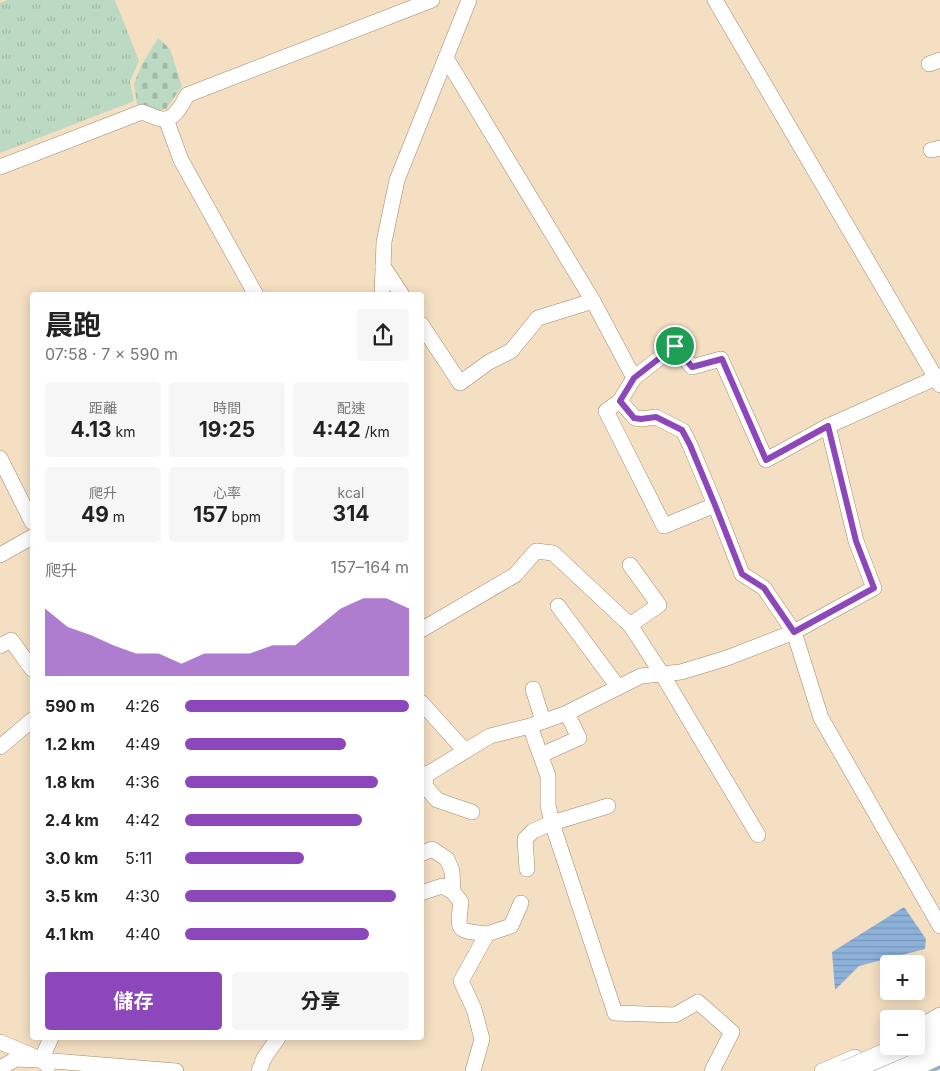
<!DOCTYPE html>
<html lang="zh-TW">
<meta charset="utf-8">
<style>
:root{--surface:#fff;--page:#f6f6f6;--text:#222;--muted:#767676;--accent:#8c47bb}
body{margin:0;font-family:Inter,"Noto Sans TC",sans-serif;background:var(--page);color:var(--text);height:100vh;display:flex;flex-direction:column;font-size:19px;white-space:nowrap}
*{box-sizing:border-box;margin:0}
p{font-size:16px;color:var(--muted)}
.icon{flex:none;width:28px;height:28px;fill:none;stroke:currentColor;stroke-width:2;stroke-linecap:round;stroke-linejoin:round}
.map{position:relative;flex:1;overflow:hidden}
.side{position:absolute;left:30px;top:292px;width:394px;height:748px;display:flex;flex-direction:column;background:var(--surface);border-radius:5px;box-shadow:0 2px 12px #0003}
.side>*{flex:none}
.fabs{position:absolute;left:880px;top:955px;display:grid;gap:10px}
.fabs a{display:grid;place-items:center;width:45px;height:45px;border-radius:5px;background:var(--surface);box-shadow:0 2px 12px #0003;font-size:25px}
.pin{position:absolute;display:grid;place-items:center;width:42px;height:42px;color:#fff;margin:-21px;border:2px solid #fff;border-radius:50%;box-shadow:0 1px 5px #0007}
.round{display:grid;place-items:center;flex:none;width:52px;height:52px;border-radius:5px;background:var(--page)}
.headline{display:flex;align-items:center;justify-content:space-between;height:85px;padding:0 15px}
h1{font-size:28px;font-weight:700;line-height:38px}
.stats{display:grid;grid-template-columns:repeat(3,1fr);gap:8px;height:85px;padding:5px 15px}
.stats div{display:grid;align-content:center;border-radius:5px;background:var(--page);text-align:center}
.stats b{font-size:21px;font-weight:700}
.stats small{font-size:14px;font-weight:400}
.stats p{font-size:14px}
.chart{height:140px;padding:10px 15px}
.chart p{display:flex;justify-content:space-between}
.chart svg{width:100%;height:90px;margin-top:5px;fill:var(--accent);opacity:.7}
.cta{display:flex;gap:10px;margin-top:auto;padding:10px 15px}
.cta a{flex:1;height:58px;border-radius:5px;background:var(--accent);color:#fff;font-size:20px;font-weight:700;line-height:58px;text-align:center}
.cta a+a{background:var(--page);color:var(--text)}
ul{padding:0 15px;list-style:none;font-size:16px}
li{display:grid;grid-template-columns:80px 60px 1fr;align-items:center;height:38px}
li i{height:12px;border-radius:6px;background:var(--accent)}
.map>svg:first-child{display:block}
.grass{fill:url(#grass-tufts)}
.cemetery{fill:url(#cemetery-stones)}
.water{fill:url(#water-rules)}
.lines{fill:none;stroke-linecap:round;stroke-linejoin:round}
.stream{stroke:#8db1d8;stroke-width:3}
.minor-casing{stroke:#9e8a6f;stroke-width:16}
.highway-casing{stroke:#9e8a6f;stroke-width:22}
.minor{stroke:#fff;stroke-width:15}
.highway{stroke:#fff;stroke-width:21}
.highway-bridge-casing{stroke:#9e8a6f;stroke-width:22;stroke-linecap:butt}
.highway-bridge{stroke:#fff;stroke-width:21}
.route-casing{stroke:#fff;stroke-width:10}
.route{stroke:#8c47bb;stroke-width:6}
</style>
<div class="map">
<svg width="940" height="1071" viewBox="0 0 940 1071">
<defs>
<pattern id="grass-tufts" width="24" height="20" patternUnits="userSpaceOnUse" patternTransform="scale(1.25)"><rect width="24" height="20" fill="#bcdac3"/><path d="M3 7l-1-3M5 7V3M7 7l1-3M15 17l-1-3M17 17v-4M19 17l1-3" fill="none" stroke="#a1baa6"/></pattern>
<pattern id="cemetery-stones" width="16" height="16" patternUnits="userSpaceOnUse" patternTransform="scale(1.25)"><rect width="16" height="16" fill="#bcdac3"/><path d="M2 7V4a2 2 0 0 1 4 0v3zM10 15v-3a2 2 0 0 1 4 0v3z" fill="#a1baa6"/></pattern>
<pattern id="water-rules" width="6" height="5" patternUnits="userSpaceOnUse" patternTransform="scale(1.25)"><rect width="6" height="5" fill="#8db1d8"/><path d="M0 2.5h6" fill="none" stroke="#7997b8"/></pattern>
</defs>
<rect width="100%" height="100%" fill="#f5dfc3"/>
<!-- grass -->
<polygon class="grass" points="7,0 115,0 139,61 130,81 134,101 0,153 0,3"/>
<!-- cemetery -->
<polygon class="cemetery" points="158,38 170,49 182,86 166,109 155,111 137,104 134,84 141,66"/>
<!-- water -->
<polygon class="water" points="904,907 926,939 925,949 859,966 835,990 832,952"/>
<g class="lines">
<!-- stream -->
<polyline class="stream" points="932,1071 940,1067"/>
<defs>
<g id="minor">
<polyline points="715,0 940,385"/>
<polyline points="446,58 593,301 634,378 675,346 692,367 721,359 766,460 828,426 940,376"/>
<polyline points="929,64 940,60"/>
<polyline points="166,119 181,160 256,295"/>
<polyline points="931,150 940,148"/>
<path d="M 0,167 L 142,112 C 149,114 158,120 166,119 C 176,117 183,103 187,95 L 432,0"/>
<polyline points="383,266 402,295"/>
<polyline points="382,295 384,242 397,180 469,0"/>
<polyline points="421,324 460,383 489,362 511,351 538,318 593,301"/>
<polyline points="634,378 620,401 635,418 641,419 656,417 683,431 690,445 715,505 742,574 764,588 794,632 821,718 940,926"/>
<polyline points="620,401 606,411 664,526 715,505"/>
<polyline points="0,458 32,522"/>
<polyline points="0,555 32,537"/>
<polyline points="630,565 659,605 630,625"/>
<polyline points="558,606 618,687"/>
<polyline points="421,630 515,575 536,551 553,553 630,625 662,674 758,835"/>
<polyline points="0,646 11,640 32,669"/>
<polyline points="533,689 543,721"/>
<polyline points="421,702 465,751"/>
<polyline points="530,726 548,776 548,805 552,823 615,1013 675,1015 698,1002 732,1032 712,1071"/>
<polyline points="0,747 32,720"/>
<polyline points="541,755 579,738 567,713"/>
<polyline points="421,773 426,775 490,736 530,726 567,713 641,676 681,672 727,658 794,632 874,588 856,541 828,426"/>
<polyline points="426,775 425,786 437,800 472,812"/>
<path d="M 421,854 L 432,849 L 447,859 L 452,871 L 453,892 L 461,902 C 457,933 457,930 487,934 L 461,981 L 474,1009 L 482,1039 L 473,1071"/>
<polyline points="527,869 525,839 533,831 552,823 608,806"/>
<polyline points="421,893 442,886 453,892"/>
<polyline points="487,934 511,926 521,903"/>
<polyline points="916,1029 940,1015"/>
<polyline points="0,1042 33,1056"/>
<polyline points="48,1066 41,1060 51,1038"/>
<polyline points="0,1068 16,1059 41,1060 176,1071"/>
<polyline points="259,1071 264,1058 278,1038"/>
<polyline points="822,1071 855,1057"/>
<polyline points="910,1071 940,1057"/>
</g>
<g id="highway">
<polyline points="916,1041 940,1028"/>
<polyline points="884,1071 940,1045"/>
</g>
</defs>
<!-- minor casing -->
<use href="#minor" class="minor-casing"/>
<!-- highway casing -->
<use href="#highway" class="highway-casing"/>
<!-- minor -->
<use href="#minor" class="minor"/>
<!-- highway -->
<use href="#highway" class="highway"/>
<defs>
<polyline id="highway-bridge" points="846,1071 904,1046"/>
</defs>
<!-- highway-bridge casing -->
<use href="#highway-bridge" class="highway-bridge-casing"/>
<!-- highway-bridge -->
<use href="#highway-bridge" class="highway-bridge"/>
</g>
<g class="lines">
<defs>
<polygon id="route" points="675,346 692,367 722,359 766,460 828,426 856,541 874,588 794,632 764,588 742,574 715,505 690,445 682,430 656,417 641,419 634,418 620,401 634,378"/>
</defs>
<!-- route casing -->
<use href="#route" class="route-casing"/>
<!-- route -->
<use href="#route" class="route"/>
</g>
</svg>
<div class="fabs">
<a>+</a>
<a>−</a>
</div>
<div class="pin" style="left:675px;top:346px;background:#1e9e55"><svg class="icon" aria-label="arrive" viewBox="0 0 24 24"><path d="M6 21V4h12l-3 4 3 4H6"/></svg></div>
<section class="side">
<div class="headline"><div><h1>晨跑</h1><p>07:58 · 7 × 590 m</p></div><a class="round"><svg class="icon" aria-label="share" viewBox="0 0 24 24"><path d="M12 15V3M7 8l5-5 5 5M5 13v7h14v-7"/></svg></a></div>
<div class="stats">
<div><p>距離</p><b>4.13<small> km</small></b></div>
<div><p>時間</p><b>19:25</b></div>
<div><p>配速</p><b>4:42<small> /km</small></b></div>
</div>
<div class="stats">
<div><p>爬升</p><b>49<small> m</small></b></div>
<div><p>心率</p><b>157<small> bpm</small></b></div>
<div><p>kcal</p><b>314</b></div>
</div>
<div class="chart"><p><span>爬升</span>157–164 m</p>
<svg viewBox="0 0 160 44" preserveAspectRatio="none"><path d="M0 44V11L10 20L20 24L30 29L40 33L50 33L60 38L70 33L80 33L90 33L100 29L110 29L120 20L130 11L140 6L150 6L160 11V44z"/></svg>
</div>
<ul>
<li><b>590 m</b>4:26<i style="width:100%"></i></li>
<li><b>1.2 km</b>4:49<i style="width:72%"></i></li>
<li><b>1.8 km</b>4:36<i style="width:86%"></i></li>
<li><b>2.4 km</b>4:42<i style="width:79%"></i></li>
<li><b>3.0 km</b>5:11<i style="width:53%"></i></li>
<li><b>3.5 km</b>4:30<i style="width:94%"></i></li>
<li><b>4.1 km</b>4:40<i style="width:82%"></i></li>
</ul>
<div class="cta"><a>儲存</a><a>分享</a></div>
</section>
</div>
